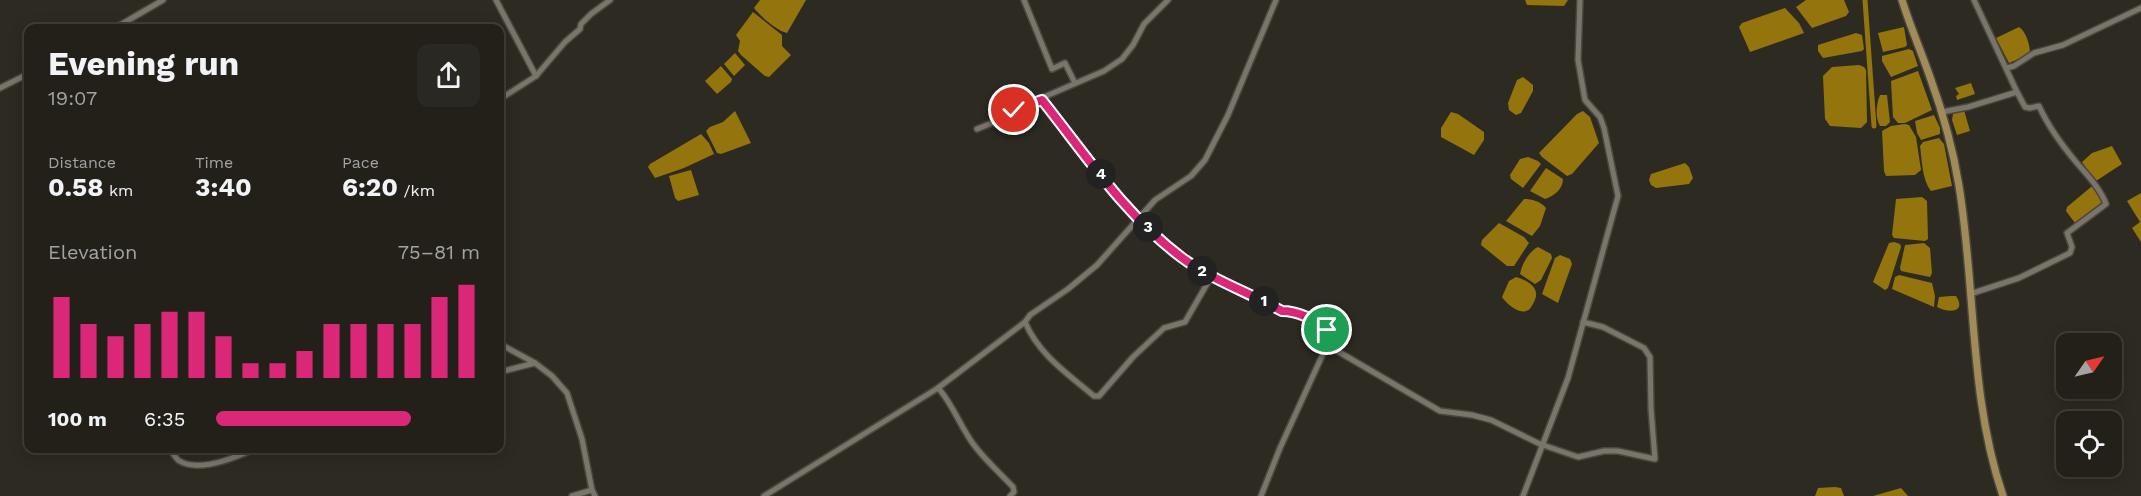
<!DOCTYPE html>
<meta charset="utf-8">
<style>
:root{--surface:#222019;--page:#2a2822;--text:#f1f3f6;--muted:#a2a3a2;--line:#3f3e38;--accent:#db2777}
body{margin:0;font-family:"Work Sans",sans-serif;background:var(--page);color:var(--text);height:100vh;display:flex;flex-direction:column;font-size:22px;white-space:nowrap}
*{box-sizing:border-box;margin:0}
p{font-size:20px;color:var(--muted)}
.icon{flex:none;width:33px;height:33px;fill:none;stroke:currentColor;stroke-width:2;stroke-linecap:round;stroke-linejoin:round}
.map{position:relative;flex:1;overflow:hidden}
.drawer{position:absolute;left:24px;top:24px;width:480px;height:429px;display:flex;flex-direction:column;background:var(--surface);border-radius:12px;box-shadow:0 3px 15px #0003,0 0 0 2px var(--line)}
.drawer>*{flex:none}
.needle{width:39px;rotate:56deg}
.buttons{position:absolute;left:2056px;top:333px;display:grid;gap:12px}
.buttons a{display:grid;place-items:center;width:66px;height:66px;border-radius:12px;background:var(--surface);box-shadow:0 3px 15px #0003,0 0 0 2px var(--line);font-size:30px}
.pin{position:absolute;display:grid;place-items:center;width:51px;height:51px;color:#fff;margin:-26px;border:3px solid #fff;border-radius:50%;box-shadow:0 2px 6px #0007}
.km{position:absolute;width:30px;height:30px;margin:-15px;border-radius:50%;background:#222;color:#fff;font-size:16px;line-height:30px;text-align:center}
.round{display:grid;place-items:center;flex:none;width:63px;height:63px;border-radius:12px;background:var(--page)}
.head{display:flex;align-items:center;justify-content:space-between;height:102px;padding:0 24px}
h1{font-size:33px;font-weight:700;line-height:45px}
.figures{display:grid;grid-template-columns:repeat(3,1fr);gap:9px;height:102px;padding:6px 24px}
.figures div{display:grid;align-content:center}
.figures b{font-size:26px;font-weight:700}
.figures small{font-size:16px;font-weight:400}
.figures p{font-size:16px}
.chart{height:168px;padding:12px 24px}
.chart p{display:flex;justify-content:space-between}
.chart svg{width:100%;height:108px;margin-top:6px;stroke:var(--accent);stroke-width:6}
ul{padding:0 24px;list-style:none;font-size:20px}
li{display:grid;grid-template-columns:96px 72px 1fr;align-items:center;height:45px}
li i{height:15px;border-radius:8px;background:var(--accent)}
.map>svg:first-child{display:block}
.water{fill:#94740c}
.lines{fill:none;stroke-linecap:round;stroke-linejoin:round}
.canal{stroke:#94740c;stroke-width:5}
.minor-casing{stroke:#4a4640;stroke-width:8}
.major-casing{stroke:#4a4640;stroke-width:10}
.minor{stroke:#79756b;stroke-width:5}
.major{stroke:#a18c57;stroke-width:7}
.route-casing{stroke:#fff;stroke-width:12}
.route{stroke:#db2777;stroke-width:8}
</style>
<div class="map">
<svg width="2141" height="496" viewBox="0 0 2141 496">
<rect width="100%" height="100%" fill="#2d2a21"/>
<!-- water -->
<g class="water">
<path d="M 760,0 L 806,0 L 787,33 C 776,30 761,17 754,8 Z"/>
<polygon points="1525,0 1568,0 1564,6 1527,5"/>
<polygon points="1806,0 1844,0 1849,12 1846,16 1812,28 1796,7"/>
<polygon points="1785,8 1799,23 1804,33 1750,52 1739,27 1742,23"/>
<polygon points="753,12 782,35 782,46 791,55 769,77 765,76 741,55 738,51 740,41 736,35"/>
<polygon points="1904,27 1907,45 1905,47 1883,52 1878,33"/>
<path d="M 2019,27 C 2026,31 2030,45 2030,54 L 2009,63 L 1996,38 Z"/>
<polygon points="1856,33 1862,35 1864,49 1862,51 1823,58 1818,51 1818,45"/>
<polygon points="1909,49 1913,51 1918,66 1891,77 1882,61 1882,56"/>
<polygon points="735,53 745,65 734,76 724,64"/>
<polygon points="1859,65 1864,67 1866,70 1867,122 1861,128 1830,126 1825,119 1823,76 1832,67"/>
<polygon points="721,66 732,79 731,82 717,94 705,81"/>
<polygon points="1918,71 1932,110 1905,123 1898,123 1893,117 1891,81"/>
<polygon points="1523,77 1533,85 1533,91 1521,113 1516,115 1509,110 1508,103 1517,80"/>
<polygon points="1971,83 1975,94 1957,100 1956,96 1959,94 1955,88"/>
<path d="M 1880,95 L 1887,95 L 1890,122 L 1886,126 L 1880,126 C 1875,118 1876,104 1880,95 Z"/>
<polygon points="1964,110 1970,131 1957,135 1952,120 1953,114"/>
<polygon points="735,111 751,143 721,154 717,153 706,131 710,127 723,122"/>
<polygon points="1583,111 1590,117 1599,143 1572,174 1567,176 1542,157 1539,153 1577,114"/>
<polygon points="1451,112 1458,114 1484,132 1484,140 1474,155 1441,137 1441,128"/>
<polygon points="1934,115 1940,128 1940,134 1921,140 1917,133 1915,121"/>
<polygon points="1905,124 1909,125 1916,137 1921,170 1915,175 1886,176 1884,171 1882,131 1891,126"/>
<polygon points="701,134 709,143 714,154 684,168 655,178 648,167 650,164"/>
<path d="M 1939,138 L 1944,144 L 1952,186 L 1931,191 C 1922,180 1922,160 1920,146 L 1923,142 Z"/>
<polygon points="2112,146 2122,164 2096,181 2094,180 2082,162 2092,153"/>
<polygon points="1528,157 1538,161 1541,164 1523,188 1511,179 1510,175 1520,159"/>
<polygon points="1685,163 1689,167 1693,178 1689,184 1656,188 1651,185 1649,180 1651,174"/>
<path d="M 1546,168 L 1563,179 C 1563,189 1554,196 1545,199 L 1530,191 Z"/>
<polygon points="691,170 699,195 678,201 675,198 669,176"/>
<polygon points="2091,187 2095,187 2103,203 2075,223 2066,211 2067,207"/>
<polygon points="2141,193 2141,242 2132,228 2140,222 2127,201"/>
<polygon points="1922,197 1927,201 1928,239 1925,241 1894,238 1892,235 1896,199"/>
<path d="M 1524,199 C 1532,199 1540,201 1546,208 L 1540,226 L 1532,236 L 1506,221 Z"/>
<polygon points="1499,223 1524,237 1529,243 1514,266 1507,266 1481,245 1482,240"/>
<polygon points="1894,242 1900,244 1901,247 1888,288 1885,290 1873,282 1889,243"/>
<polygon points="1924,243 1930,248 1932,273 1930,277 1901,271 1900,268 1905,245"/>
<path d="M 1538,247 L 1551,254 L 1552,258 L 1541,280 L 1535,284 L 1520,274 C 1522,264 1529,251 1538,247 Z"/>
<polygon points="1560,255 1570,259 1572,264 1558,303 1542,294 1555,258"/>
<polygon points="1899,275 1932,283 1935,296 1934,307 1892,289 1895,277"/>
<path d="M 1516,277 C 1530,281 1542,289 1533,304 C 1531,307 1530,310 1526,311 C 1518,314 1506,303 1502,297 L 1509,281 Z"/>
<path d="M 1951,296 L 1956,296 C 1967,313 1948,313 1937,307 L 1939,297 Z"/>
<polygon points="1835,487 1841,488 1844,496 1815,496 1818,488"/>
<polygon points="1901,488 1908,496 1873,496"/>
</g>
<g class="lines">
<!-- canal -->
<polyline class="canal" points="1865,0 1874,126"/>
<defs>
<g id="minor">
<polyline points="496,0 536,76 500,99"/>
<polyline points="1024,0 1052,69 1065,63 1075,83"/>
<polyline points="115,28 163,0"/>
<polyline points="2007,68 2014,66 2034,53 2063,45 2141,8"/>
<polyline points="536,76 565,42 580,29 581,24 591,14 610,0"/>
<polyline points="0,88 28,74"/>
<path d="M 1042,100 C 1073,139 1103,183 1139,219 C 1161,241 1185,260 1211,277"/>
<polyline points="1942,112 1968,107 2017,92 1974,0"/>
<polyline points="977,129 1002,119 1014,110 1104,71 1122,59 1133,45 1144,24 1168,0"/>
<path d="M 1970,294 L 2019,278 L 2070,253 L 2072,247 L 2067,233 L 2106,204 C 2100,188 2087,175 2076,162 C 2061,144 2048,126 2039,106 L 2030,108 L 2025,107 L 2017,92"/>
<path d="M 1025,322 C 1039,355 1068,374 1094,396 L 1099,396 L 1133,357 L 1164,328 L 1185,322 L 1211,277 L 1282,311 C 1297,311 1315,319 1327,330 L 1327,345"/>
<polyline points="500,344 535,363 552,376 567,393 582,439 592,490 595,496"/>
<polyline points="500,372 535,363"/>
<path d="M 938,388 C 951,401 961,428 974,445 C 985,460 1000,473 1013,487 L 1014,492 L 1010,496"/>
<path d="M 170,448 C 172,452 175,457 178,460 C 198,474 237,457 256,448"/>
<polyline points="572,496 592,490"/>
<polyline points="764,496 938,388 1025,322 1030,315 1068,289 1097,265 1155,200 1191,176 1205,160 1228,115 1276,0"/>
<polyline points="1261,496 1280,448 1327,345 1440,411 1472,415 1491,420 1540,444 1578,457 1604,451 1618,451 1655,459 1651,409 1650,357 1644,348 1603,327 1583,322"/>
<polyline points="1523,496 1568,378 1618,196 1604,128 1600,117 1585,100 1578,60 1580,0"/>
</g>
<path id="major" d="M 1902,0 C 1910,26 1921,51 1930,77 C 1943,113 1953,149 1959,186 C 1976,290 1969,396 2003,496"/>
</defs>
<!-- minor casing -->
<use href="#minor" class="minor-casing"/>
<!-- major casing -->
<use href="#major" class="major-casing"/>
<!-- minor -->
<use href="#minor" class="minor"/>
<!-- major -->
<use href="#major" class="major"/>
</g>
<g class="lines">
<defs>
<path id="route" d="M 1014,110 L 1042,100 C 1085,154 1125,215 1181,257 C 1212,280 1248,292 1282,311 C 1297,311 1315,319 1327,330"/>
</defs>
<!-- route casing -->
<use href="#route" class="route-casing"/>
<!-- route -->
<use href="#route" class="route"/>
</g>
</svg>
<div class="buttons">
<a><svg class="needle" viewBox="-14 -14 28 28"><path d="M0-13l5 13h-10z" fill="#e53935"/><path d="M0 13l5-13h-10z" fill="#a2a3a2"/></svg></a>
<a><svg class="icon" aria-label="locate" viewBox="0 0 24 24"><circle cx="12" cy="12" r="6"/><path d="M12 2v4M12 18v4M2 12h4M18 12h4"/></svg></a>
</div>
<div class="pin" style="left:1327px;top:330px;background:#1e9e55"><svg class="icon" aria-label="arrive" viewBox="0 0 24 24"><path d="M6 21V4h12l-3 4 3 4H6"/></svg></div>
<div class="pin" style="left:1014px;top:110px;background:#d93025"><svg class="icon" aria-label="check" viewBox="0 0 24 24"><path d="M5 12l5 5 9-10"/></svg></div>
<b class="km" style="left:1264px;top:301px">1</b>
<b class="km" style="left:1202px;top:271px">2</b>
<b class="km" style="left:1148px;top:227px">3</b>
<b class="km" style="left:1101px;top:174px">4</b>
<section class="drawer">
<div class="head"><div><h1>Evening run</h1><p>19:07</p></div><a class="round"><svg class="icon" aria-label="share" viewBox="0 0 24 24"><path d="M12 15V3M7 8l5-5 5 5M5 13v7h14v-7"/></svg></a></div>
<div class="figures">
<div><p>Distance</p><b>0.58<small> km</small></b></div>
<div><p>Time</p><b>3:40</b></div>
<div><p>Pace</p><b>6:20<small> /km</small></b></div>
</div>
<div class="chart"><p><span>Elevation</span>75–81 m</p>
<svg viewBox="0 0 160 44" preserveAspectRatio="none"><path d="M5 44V11M15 44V22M25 44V27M35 44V22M45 44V17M55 44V17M65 44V27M75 44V38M85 44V38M95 44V33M105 44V22M115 44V22M125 44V22M135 44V22M145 44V11M155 44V6"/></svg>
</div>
<ul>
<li><b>100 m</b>6:35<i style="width:74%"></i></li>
</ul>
</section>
</div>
